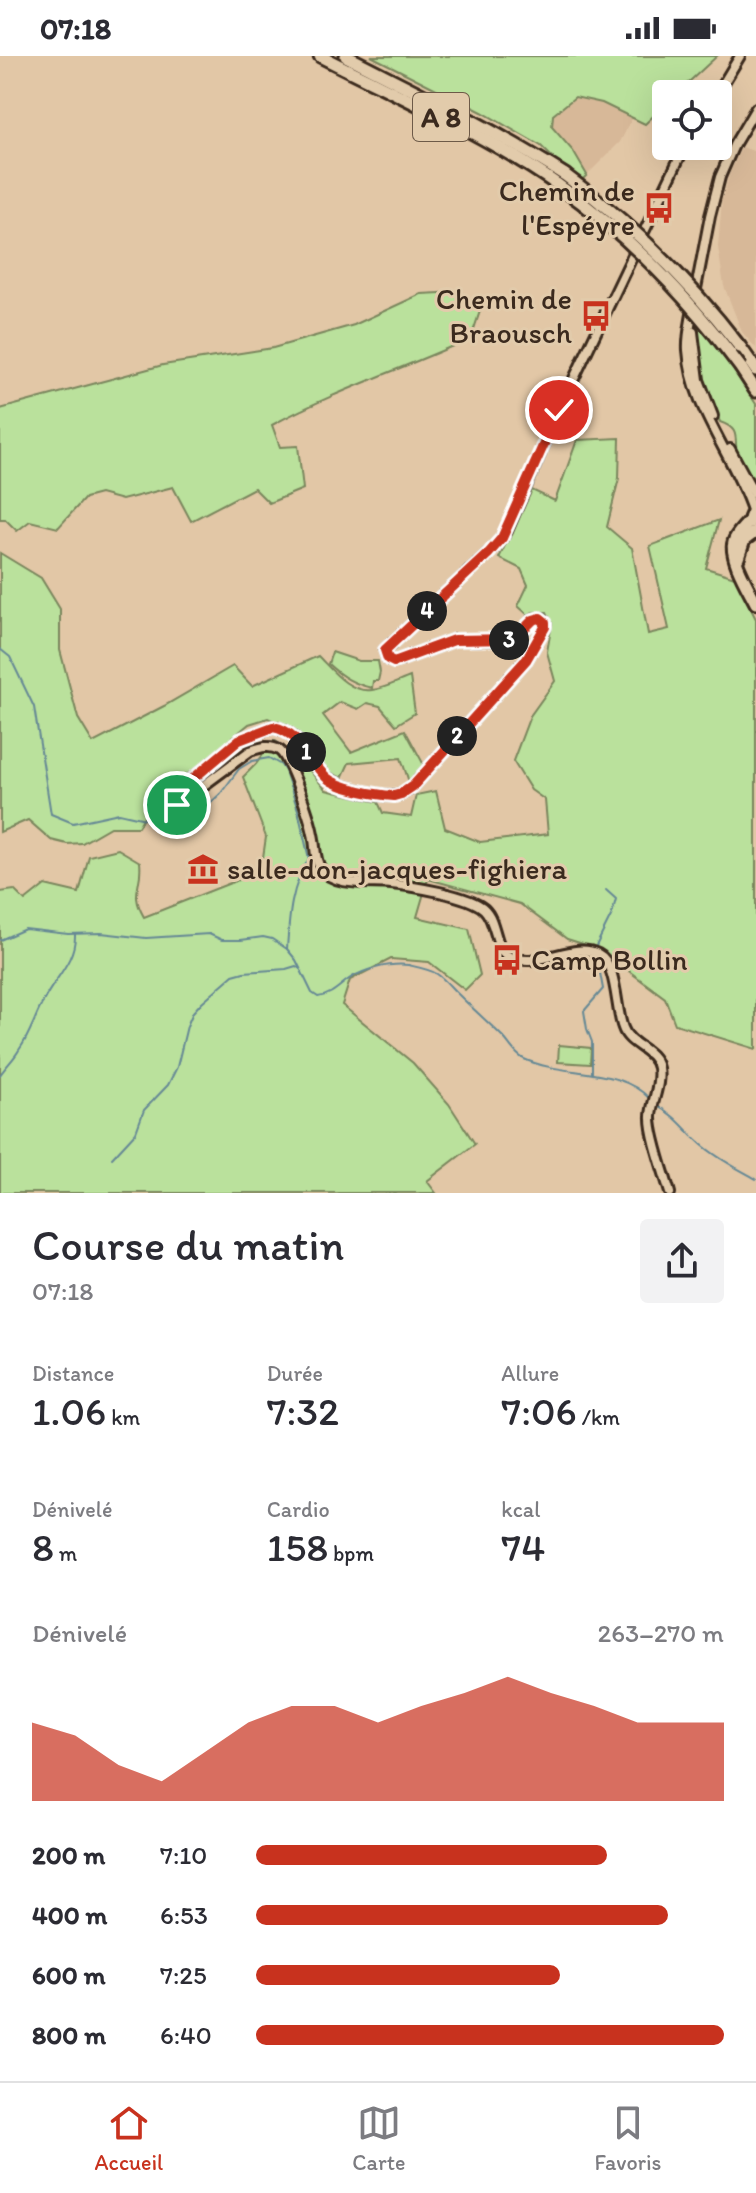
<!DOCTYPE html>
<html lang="fr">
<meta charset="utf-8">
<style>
:root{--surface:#fff;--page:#f2f2f3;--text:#2b2b33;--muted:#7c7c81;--line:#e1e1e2;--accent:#c8321e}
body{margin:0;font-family:Itim,sans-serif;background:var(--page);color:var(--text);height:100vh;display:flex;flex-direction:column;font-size:30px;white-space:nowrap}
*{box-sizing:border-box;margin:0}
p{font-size:26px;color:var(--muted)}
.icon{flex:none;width:44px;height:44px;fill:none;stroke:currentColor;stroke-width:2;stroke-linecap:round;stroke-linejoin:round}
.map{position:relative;height:1137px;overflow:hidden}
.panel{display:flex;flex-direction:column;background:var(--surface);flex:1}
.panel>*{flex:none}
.fabs{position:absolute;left:652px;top:24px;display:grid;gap:16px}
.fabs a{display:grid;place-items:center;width:80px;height:80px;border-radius:8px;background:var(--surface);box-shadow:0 8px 32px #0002;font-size:40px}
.pin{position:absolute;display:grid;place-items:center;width:68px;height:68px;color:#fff;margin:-34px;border:4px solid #fff;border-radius:50%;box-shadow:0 2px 8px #0007}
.km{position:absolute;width:40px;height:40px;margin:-20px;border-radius:50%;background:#222;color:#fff;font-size:22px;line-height:40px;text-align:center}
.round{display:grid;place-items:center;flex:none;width:84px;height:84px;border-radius:8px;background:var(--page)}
.summary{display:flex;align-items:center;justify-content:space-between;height:136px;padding:0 32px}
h1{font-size:44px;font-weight:600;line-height:60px}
.stats{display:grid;grid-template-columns:repeat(3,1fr);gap:12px;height:136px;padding:8px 32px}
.stats div{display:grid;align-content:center}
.stats b{font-size:40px;font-weight:600}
.stats small{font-size:22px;font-weight:400}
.stats p{font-size:22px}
.chart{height:224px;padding:16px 32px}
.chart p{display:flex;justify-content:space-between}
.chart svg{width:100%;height:144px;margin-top:8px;fill:var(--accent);opacity:.7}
ul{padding:0 32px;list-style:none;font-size:26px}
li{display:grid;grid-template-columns:128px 96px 1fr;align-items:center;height:60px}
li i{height:20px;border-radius:10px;background:var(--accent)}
.status{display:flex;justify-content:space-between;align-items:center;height:56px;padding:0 40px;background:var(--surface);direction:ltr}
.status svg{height:22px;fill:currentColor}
.tab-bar{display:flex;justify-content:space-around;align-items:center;height:112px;border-top:2px solid var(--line);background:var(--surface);font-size:22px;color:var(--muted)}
.tab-bar a{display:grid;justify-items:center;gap:4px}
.tab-bar .current{color:var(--accent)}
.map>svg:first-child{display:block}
.built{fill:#d7b898}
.green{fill:#bae19c;stroke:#7a865d;stroke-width:2}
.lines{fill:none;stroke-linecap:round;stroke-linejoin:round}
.stream{stroke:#668995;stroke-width:2}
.secondary-casing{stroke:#3b2a1e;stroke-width:14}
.highway-casing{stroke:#3b2a1e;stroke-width:17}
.secondary{stroke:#e2cbab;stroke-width:8}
.highway{stroke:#e2cbab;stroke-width:11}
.highway-bridge-casing{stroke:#3b2a1e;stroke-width:17;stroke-linecap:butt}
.highway-bridge{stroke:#e2cbab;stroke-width:11}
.route-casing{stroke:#fff;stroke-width:16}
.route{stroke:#c8321e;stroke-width:10}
.labels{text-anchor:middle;stroke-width:6;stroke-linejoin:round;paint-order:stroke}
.shield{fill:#e2cbab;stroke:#6d5a48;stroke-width:2}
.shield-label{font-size:28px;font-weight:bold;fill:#3b2a1e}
.poi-label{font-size:30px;fill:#3b2a1e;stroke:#e2cbab;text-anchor:end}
</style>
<div class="status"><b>07:18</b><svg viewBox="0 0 49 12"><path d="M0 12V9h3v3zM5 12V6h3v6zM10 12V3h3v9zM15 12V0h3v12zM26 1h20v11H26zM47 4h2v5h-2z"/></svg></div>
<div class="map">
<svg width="756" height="1137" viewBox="0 0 756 1137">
<rect width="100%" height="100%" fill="#e2c7a6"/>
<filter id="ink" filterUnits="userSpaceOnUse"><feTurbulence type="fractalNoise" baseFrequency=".0125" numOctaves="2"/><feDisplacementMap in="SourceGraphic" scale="16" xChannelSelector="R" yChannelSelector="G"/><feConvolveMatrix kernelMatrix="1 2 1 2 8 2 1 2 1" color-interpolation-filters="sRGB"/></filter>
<g filter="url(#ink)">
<!-- built -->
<g class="built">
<polygon points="575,41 602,47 633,61 620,86 587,119 573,95 552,71 553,59"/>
<polygon points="742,91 756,96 756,292 742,276 724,230 718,191 722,144 730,117"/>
</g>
<!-- green -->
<g class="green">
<polygon points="371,0 717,0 676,38 666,38 666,48 645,68 602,47 575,41 553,59 552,71 573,95 587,119 583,123 556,105 541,90 482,56"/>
<path d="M 460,236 L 481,252 L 471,282 C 405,312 335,335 272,369 L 280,391 L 298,390 L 303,433 L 269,447 L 254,432 L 191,465 L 173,431 L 122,444 L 100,438 L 85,442 L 58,472 L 30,465 L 17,475 L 5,463 L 0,463 L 0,353 L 163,309 L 273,292 L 354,269 L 421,238 Z"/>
<path d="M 699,268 L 733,313 L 756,348 L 756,434 C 751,425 739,408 737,398 C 734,383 741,373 720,366 C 705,332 698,306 699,268 Z"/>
<path d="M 620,382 L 619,422 L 607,471 L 632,492 L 648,578 L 669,573 L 650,490 L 719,464 L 706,512 L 735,521 L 756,563 L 756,993 L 675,968 L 665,942 L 599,893 L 567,883 L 520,848 L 428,823 L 417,861 L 469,873 L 480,919 L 465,934 L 429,906 L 391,903 L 350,924 L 342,949 L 413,1007 L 449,1048 L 475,1088 L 427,1125 L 436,1137 L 0,1137 L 0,836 L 14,834 L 25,845 L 45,829 L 79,837 L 89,800 L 118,793 L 140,806 C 143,831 129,835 144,861 L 261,815 L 266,781 L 243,721 L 256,708 L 274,684 L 298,700 L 326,734 L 378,746 L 383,757 L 411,761 L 416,739 L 436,735 L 445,772 L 480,786 L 548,778 L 545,744 L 531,734 L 513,705 L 530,660 L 555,625 L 547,596 L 552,567 L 547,556 L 533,556 L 528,559 L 518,550 L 528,529 L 521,513 L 499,502 L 532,434 L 555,445 L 577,384 Z"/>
<path d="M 0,497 L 41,522 L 60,553 L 60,594 L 78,662 L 93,687 L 164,650 L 233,610 L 252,630 L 318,600 C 332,614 349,637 372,634 C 384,633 399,625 410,621 L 415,657 L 396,669 L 380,650 L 367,647 L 358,653 L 340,646 L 323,659 L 351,696 L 405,674 L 424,709 L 409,726 L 401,702 L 349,707 L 342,722 L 327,715 L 296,675 L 268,662 L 249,668 L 195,713 L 157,738 L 138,771 L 110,771 L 82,787 L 67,788 L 51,784 L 28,764 L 0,776 Z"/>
<path d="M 332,596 L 359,605 L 378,605 L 380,616 L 378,625 L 373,625 L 372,632 C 354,628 342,621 328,608 Z"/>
<polygon points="559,989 591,992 590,1008 558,1006"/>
</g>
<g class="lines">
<!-- stream -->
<g class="stream">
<path d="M 0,593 L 10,601 L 34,651 L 51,758 L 73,767 L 119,757 L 167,768 L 181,766 L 204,753 L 221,737 L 239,713 L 252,705 L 269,702 L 281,709 L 285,715 L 298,754 L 309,803 C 291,829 289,861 287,893 L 296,904 L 312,937 L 318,941 C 332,939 338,931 349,923 C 364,913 390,907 408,909 C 417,911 429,913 437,918 C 445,923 452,933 459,939 C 473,953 489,967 503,981 C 510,988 515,999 524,1003 C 563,1021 619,1010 650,1043"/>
<polyline points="0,884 25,873 68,878 101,877 146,882 209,878 222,884 241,884 263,881 272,883 287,893"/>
<polyline points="595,892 612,858 616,843 606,834"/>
<polyline points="592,1017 592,986 587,973 584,955 603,933 600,917 592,905 594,898"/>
<path d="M 0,1019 C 6,1010 14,1003 19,994 C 30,979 35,960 44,944 C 55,922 76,904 75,878"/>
<path d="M 657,1050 C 676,1059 686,1075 701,1088 C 718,1103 737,1112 756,1123"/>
<polyline points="112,1102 136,1076 144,1054 168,1029 177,1011 187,970 193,956 202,946 233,919 244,916 286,913 296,910 300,913"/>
</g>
<defs>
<g id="secondary">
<polyline points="717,38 740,0"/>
<polyline points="695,238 710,160 720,121 734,89 756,52"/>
<path d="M 693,252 C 691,266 687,280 688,294 C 692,354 734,399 752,454 L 749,461 L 750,468"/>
<polyline points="693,276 699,324 713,360"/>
<polyline points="730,393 756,441"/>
<path d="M 670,1137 C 665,1119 650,1078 651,1060 C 652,1044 661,1029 658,1012 C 654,992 629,990 623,972 C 615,953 618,908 598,898 C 570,884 536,918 503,897 C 495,885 495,863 484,853 C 469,839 411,830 391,828 C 371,826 334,831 321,813 C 314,803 316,789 313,778 C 310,762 290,702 279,694 C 269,688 259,692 250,695 L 177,749 L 169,751 L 165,746 L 169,739 L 182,732 L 239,684 L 273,671 C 300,675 308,703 326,721 C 336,731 383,742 397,739 C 403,738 408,734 413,730 L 526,604 L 545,571 L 543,563 L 533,564 L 518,580 L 509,584 L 454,584 L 394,606 L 388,603 L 385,594 L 496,490 L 507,475 L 559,354 L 685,90"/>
</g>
<g id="highway">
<path d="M 320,0 C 400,41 484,77 558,129"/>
<path d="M 346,0 C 420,38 495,74 565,119"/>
<polyline points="740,291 756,314"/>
<polyline points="741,312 756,335"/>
<path d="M 749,465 C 745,471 736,478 734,486 C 729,501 749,533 756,547"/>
<polyline points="738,502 744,484 756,475"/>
</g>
</defs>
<!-- secondary casing -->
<use href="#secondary" class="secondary-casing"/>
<!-- highway casing -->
<use href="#highway" class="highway-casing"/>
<!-- secondary -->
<use href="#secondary" class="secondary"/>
<!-- highway -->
<use href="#highway" class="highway"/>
<defs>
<g id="highway-bridge">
<path d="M 565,119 C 632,168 690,226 740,291"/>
<path d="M 558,129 C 629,179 689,242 741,312"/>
</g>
</defs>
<!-- highway-bridge casing -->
<use href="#highway-bridge" class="highway-bridge-casing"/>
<!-- highway-bridge -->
<use href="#highway-bridge" class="highway-bridge"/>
</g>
</g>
<g class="lines" filter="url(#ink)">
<defs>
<path id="route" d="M 177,749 L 167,750 L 165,746 L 169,739 L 182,732 L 239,684 L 273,671 C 301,676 308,705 327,722 C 340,733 378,739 394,740 L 401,738 L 413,730 L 526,604 L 545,571 L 545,566 L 540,562 L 533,564 L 514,583 L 454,584 L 394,606 L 388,603 L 385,594 L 489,497 L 502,482 L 559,354"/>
</defs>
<!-- route casing -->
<use href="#route" class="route-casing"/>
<!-- route -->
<use href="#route" class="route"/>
</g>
<!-- icons -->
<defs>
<symbol id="bus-bare" viewBox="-9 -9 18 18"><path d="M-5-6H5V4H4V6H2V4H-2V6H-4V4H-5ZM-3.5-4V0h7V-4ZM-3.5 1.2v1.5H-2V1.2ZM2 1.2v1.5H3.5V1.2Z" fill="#c8321e" stroke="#e2cbab" stroke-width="2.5" paint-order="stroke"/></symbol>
<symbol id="museum-bare" viewBox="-9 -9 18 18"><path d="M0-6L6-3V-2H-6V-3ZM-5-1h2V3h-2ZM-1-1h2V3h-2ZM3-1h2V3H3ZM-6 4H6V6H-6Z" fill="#c8321e" stroke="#e2cbab" stroke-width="2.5" paint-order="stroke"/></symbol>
</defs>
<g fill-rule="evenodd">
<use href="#bus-bare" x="637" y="130" width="44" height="44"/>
<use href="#bus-bare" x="574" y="238" width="44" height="44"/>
<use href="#museum-bare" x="181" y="791" width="44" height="44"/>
<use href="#bus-bare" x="485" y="882" width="44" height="44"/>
</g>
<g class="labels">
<!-- shield labels -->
<rect class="shield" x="413" y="37" width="56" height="48" rx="6"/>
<g class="shield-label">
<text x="441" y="71">A 8</text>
</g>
<!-- poi labels -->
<g class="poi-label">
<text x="635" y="145">Chemin de<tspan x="635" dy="34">l'Espéyre</tspan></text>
<text x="572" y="253">Chemin de<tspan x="572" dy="34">Braousch</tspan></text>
<text x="227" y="823" text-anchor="start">salle-don-jacques-fighiera</text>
<text x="531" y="914" text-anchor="start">Camp Bollin</text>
</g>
</g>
</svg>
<div class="fabs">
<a><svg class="icon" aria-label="locate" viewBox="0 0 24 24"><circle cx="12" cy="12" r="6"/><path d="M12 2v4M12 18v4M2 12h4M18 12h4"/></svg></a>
</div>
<div class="pin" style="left:177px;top:749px;background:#1e9e55"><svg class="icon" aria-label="arrive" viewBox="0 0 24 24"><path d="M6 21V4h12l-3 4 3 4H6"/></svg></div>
<div class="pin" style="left:559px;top:354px;background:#d93025"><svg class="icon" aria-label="check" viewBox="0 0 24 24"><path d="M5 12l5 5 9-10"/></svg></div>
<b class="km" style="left:306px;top:696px">1</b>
<b class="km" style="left:457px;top:680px">2</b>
<b class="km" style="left:509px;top:584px">3</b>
<b class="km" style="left:427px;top:555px">4</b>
</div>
<section class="panel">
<div class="summary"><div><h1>Course du matin</h1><p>07:18</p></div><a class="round"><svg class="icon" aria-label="share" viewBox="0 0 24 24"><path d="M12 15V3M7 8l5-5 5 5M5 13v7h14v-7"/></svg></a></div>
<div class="stats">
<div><p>Distance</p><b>1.06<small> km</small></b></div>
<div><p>Durée</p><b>7:32</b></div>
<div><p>Allure</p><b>7:06<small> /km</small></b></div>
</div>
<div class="stats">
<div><p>Dénivelé</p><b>8<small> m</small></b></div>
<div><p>Cardio</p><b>158<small> bpm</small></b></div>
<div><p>kcal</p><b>74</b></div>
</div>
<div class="chart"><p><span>Dénivelé</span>263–270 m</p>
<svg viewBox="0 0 160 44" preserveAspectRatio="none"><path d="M0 44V20L10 24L20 33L30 38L40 29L50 20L60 15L70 15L80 20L90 15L100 11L110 6L120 11L130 15L140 20L150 20L160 20V44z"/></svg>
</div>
<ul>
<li><b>200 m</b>7:10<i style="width:75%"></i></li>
<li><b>400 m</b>6:53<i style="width:88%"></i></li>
<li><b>600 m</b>7:25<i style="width:65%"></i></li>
<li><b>800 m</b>6:40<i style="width:100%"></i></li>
</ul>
</section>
<nav class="tab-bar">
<a class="current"><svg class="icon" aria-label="home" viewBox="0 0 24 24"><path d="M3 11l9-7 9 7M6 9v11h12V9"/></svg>Accueil</a>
<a><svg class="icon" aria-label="map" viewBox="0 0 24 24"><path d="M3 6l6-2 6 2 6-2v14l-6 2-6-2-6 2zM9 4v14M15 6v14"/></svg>Carte</a>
<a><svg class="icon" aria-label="saved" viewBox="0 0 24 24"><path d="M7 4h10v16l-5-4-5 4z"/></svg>Favoris</a>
</nav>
